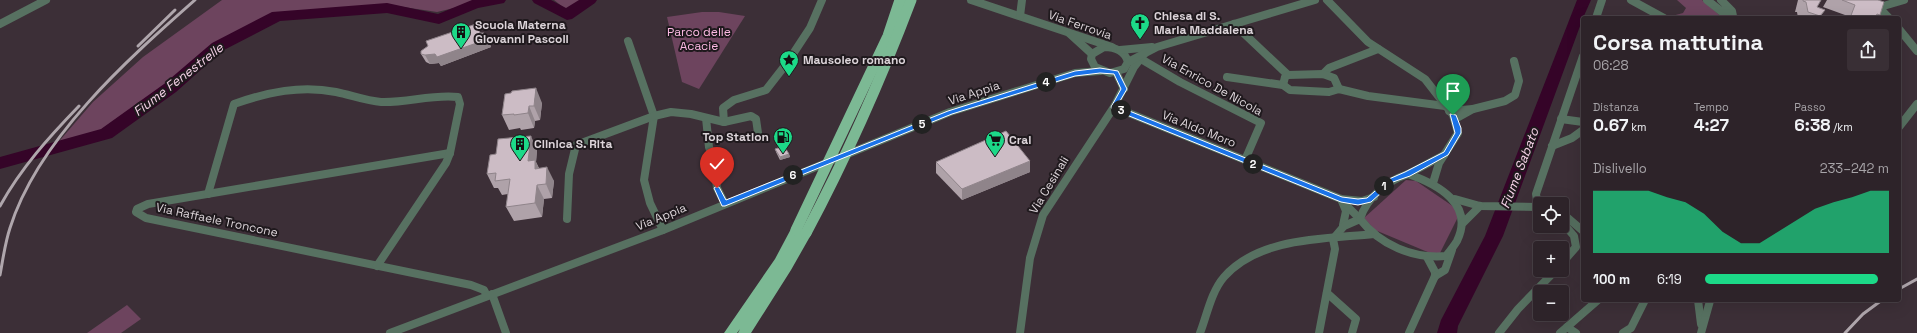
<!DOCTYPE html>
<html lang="it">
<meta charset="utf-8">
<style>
:root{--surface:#2d2329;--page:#392f35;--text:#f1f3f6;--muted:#a7a4a8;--line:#484046;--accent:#1cd988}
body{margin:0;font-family:"Space Grotesk",sans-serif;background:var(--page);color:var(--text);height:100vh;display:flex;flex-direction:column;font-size:15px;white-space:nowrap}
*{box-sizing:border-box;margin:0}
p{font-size:13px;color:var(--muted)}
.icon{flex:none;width:22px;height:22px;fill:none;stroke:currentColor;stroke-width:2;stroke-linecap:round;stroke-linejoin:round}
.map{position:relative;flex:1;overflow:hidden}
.side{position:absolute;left:1581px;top:16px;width:320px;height:286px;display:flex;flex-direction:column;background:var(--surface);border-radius:4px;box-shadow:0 4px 16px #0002,0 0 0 1px var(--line)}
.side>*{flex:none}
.controls{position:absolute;left:1533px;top:197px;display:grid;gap:8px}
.controls a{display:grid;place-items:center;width:36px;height:36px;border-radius:4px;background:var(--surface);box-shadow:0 4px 16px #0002,0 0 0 1px var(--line);font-size:20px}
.pin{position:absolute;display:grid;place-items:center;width:34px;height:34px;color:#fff;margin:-41px -17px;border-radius:50% 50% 50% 0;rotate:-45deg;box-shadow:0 0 4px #0007}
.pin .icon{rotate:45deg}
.km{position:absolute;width:20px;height:20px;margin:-10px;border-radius:50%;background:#222;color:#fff;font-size:11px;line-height:20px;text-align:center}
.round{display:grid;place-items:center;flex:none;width:42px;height:42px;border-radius:4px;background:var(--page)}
.headline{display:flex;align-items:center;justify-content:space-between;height:68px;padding:0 12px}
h1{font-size:22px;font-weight:700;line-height:30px}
.figures{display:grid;grid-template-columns:repeat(3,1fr);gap:6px;height:68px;padding:4px 12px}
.figures div{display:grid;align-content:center}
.figures b{font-size:17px;font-weight:700}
.figures small{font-size:11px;font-weight:400}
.figures p{font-size:11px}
.chart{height:112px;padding:8px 12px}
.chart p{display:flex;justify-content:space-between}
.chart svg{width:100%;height:72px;margin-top:4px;fill:var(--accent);opacity:.7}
ul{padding:0 12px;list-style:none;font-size:13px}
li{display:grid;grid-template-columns:64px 48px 1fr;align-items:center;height:30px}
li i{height:10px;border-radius:5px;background:var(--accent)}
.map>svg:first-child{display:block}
.green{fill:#6d445e}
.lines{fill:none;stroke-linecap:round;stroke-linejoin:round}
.river{fill:#350428;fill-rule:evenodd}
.minor{stroke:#577161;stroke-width:8}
.tertiary{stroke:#577161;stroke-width:8}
.trunk{fill:#7cb994;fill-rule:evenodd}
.rail{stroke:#afa6ac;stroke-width:3}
.trunk-bridge{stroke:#7cb994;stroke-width:11}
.wall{fill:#afa2a9}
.shaded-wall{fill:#8f848a}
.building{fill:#ccbcc5;stroke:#8f848a}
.route{fill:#1a73e8;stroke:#fff}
.labels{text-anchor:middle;stroke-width:4;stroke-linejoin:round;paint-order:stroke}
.poi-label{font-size:12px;font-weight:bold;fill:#dcd4d9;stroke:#1f191d;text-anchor:start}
.street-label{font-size:12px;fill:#dcd4d9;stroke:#1f191d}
.park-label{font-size:12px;fill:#fdb9e3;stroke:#1f191d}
.water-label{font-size:13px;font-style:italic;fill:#f6d3e8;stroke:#1f191d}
</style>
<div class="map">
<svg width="1917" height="333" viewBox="0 0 1917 333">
<rect width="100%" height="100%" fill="#3c2f37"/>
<!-- green -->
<g class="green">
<polygon points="222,0 488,0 437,12 390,5 279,15 218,45 177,80 106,131 55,146 93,102 143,57"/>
<polygon points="554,0 585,0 568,11"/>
<polygon points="1677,0 1702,0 1723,18 1674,18 1672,16 1683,13 1686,8"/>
<polygon points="702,12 719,12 745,16 699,89 682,82 667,17"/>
<polygon points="1406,180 1416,181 1454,207 1459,215 1440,253 1430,253 1375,230 1364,218"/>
<polygon points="127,305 141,319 121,333 87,333"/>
</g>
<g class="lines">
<!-- river -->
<g class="river">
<polygon points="472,0 506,0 504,3 478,8 439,24 387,13 280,21 222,51 176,92 112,138 0,169 0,157 101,129 164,84 212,43 272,12 387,3 438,14"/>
<polygon points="532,0 551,0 566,8 579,0 597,0 595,3 572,19 567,20 534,3"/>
<polygon points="1577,0 1591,0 1583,18 1503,236 1458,326 1457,333 1437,333 1441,320 1485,236"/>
</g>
<!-- minor -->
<g class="minor">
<polyline points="971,0 1112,47"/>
<polyline points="1631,0 1664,18"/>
<polyline points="1707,0 1726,15 1733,16 1732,11 1721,0"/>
<polyline points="1872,0 1889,18"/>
<polyline points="1880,7 1904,0"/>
<polyline points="1020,16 1022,0"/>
<polyline points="1596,18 1602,0"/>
<polyline points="1234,24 1288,75"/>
<polyline points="1899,29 1917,51"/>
<polyline points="1069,33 1092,54"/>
<polyline points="628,41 654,116 644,180 650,203 663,230"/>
<polyline points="1141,59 1180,82 1261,123 1245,160"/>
<polyline points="1116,72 1124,89"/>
<polyline points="1323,74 1329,68 1378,49"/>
<polyline points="1227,77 1283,85 1290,90 1329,92 1339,89 1368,96 1445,106"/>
<polyline points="1283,85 1285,77 1288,75 1323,74 1334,78 1339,89"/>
<polyline points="1114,107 1341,199 1362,201 1374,197"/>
<polyline points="1473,109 1505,101 1515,95 1519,81 1514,61"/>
<polyline points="1449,111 1473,109 1455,119"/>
<polyline points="706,118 709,147 714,163 717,188 725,204"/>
<polyline points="1561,119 1583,122"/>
<polyline points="724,122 723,108 734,100 766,90 787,63 810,28 822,0"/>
<polyline points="1899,127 1917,104"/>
<polyline points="1552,146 1572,138 1583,130"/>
<polyline points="450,153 148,204 137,209 136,212 146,218 471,285 484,290 487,296"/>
<path d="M 208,194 L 234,104 C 268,92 301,85 336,92 C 351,95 366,101 381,102 C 407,103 432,94 458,97 L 460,104 L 450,153 L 446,163 L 377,266"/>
<polyline points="1341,199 1346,211 1343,225"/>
<polyline points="1344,203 1360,219"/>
<polyline points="1538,207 1536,194 1583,56"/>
<polyline points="567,219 569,174 576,145 654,116 671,112 691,114 724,122 751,116 756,119 758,133"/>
<polyline points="1562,222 1574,236 1576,247 1562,263"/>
<polyline points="1333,239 1344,226 1360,219"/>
<polyline points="1427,257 1435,272 1435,276"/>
<polyline points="1435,276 1445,270 1452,250"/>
<polyline points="1327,293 1356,319 1352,333"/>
<polyline points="492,294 506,333"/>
<polyline points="1020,333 1030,258 1043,215 1114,107 1134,67 1145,53"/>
<path d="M 1200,333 C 1207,315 1211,292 1224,277 C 1259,237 1325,239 1374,234"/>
<polyline points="1319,333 1335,249 1333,239"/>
<polyline points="1409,333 1435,276"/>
<polyline points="1499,333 1518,309 1556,270"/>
<polyline points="1560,333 1567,327"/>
</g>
<!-- tertiary -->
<g class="tertiary">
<polyline points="1327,0 1368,42 1425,79 1453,115 1458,133 1439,163 1433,183"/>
<polyline points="0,24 46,0"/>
<path d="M 1104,47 C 1115,47 1125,51 1128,62 L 1124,69 L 1110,73 L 1095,67 L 1091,59 L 1092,54 Z"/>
<polyline points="1120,50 1152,47"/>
<polyline points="1128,62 1157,47 1315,0"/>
<path d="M 1408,174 C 1437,184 1475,204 1457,241 C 1454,246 1450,251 1446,256 C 1413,259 1380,245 1360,219 C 1367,197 1387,181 1408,174 Z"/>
<polyline points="1408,174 1444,155"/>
<polyline points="1455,199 1480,206 1540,207"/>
<polyline points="1562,213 1583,231"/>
<polyline points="1463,223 1480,206"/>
<polyline points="1698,300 1701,324"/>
<polyline points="390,333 663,230 950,112 1075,73 1100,71"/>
<polyline points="1576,333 1567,327 1598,300"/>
<polyline points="1623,333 1631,328 1645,300"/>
<polyline points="1701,333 1710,301"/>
</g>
<!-- trunk -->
<polygon class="trunk" points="796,225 800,227 802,230 806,228 810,230 812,233 791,270 751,333 738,333 740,329 737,333 724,333 775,259 792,227"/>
<!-- rail -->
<g class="rail">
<polyline points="138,46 175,10"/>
<path d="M 0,206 C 21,168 49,137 79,106"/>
<path d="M 0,275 C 3,259 5,243 10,228 C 38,139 127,60 195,0"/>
<polyline points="1899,289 1917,279"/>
<polyline points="1845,333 1863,314 1882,300"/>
</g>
<!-- trunk-bridge -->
<g class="trunk-bridge">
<polyline points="796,230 888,36 900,0"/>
<path d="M 806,233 C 846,158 881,79 911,0"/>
</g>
</g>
<!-- wall -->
<g class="wall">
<polygon points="1798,0 1821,0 1817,7 1825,10 1819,18 1798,18 1797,12 1795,12"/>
<polygon points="1827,0 1878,0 1880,15 1877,18 1844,18 1845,15 1823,7"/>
<polygon points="480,33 488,39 491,47 441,66 439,63 430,64 426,62 421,54"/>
<polygon points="505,94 542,103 540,120 535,121 534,128 521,130 520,128 509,130 502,115"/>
<polygon points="775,149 789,154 790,157 780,160 776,152"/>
<polygon points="537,150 536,162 539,168 554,181 552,198 544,199 542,217 514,221 506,207 508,194 502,195 498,188 494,188 487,174 496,154"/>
<polygon points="1030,161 1030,172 962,200 936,173 936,162"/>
</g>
<!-- shaded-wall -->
<g class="shaded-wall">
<polygon points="488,39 491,47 441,66 439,63 430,64 425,55"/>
<polygon points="536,88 542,103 540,120 534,106"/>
<polygon points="529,106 535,121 534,128 528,113"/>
<polygon points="531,136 537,150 536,162 542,175 541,183 528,161"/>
<polygon points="789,154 790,157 780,160 780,157"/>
<polygon points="1030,161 1030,172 962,200 962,189"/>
<polygon points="547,167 554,181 552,198 546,184"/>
<polygon points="537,185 544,199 542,217 535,203"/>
</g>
<!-- building -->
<g class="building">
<polygon points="1803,0 1821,0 1817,7 1825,10 1820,16 1808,12 1806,2 1803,1"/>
<polygon points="1842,0 1878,0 1884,2 1880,15 1877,14 1875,18 1850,18 1855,5"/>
<polygon points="476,24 480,33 484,33 488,39 437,57 435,54 425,55 421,54 421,51 428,46 426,41"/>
<polygon points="536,88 534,106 529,106 528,113 514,115 514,114 502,115 505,94 511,93 512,91"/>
<polygon points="1006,131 1030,161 962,189 936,162"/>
<polygon points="531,136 528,161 535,160 535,169 547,167 546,184 537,185 535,203 506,207 510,179 495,181 496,173 487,174 490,155 496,154 498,139"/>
<polygon points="784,146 789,154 780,157 775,149"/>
</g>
<!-- route -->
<polygon class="route" points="1100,68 1118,71 1127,89 1117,106 1342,197 1358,199 1367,198 1389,179 1405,172 1444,152 1455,133 1450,114 1456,115 1461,128 1461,133 1448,155 1410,176 1393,182 1371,202 1358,205 1341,202 1112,109 1111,107 1121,89 1114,74 1100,73 1075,76 952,114 725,206 722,206 714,188 715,187 719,187 726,200 948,111 1075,71"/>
<!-- icons -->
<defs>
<symbol id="church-pin" viewBox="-11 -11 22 30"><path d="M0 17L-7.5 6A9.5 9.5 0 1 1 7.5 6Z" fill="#1cd988" stroke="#1f191d"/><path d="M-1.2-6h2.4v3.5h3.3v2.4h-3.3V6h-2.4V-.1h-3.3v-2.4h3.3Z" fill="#111"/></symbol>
<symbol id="building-pin" viewBox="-11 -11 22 30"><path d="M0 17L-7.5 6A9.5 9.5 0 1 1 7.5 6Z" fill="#1cd988" stroke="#1f191d"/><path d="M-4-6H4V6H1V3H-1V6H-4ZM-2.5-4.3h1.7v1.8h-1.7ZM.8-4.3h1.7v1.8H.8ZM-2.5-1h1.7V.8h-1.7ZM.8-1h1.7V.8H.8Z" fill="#111"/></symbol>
<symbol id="sight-pin" viewBox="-11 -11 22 30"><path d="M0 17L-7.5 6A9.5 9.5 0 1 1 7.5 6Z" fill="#1cd988" stroke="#1f191d"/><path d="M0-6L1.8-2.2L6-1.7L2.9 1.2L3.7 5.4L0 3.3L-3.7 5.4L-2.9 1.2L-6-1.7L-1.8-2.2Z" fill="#111"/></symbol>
<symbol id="fuel-pin" viewBox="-11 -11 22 30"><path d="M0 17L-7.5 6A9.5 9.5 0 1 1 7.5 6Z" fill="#1cd988" stroke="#1f191d"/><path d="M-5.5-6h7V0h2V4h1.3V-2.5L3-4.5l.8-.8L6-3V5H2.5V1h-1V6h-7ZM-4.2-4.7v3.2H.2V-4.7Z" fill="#111"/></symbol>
<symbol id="supermarket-pin" viewBox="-11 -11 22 30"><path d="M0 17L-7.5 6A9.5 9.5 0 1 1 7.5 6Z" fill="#1cd988" stroke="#1f191d"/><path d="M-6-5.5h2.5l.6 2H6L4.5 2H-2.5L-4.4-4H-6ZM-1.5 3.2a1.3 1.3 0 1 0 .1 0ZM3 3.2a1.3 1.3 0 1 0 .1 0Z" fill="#111"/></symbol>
</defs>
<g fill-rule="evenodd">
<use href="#church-pin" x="1129" y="12" width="22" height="30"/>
<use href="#building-pin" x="450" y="21" width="22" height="30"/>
<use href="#sight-pin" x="778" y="49" width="22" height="30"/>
<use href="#fuel-pin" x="772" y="126" width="22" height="30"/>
<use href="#supermarket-pin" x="984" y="129" width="22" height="30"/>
<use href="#building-pin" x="509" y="133" width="22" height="30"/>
</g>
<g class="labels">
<!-- poi labels -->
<g class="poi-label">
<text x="1154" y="20">Chiesa di S.<tspan x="1154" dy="14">Maria Maddalena</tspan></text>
<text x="475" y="29">Scuola Materna<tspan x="475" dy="14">Giovanni Pascoli</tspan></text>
<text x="803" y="64">Mausoleo romano</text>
<text x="769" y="141" text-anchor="end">Top Station</text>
<text x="1009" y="144">Crai</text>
<text x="534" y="148">Clinica S. Rita</text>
</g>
<!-- street labels -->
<g class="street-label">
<text transform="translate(1080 25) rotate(19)" y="4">Via Ferrovia</text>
<text transform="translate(1212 85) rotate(29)" y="4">Via Enrico De Nicola</text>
<text transform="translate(974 93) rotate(-18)" y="4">Via Appia</text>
<text transform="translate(1199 129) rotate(22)" y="4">Via Aldo Moro</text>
<text transform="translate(1049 185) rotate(-59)" y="4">Via Cesinali</text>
<text transform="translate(661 217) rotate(-22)" y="4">Via Appia</text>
<text transform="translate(217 220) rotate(12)" y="4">Via Raffaele Troncone</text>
</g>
<!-- park labels -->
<g class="park-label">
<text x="699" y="36">Parco delle<tspan x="699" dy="14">Acacie</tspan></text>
</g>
<!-- water labels -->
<g class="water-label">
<text transform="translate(178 79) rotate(-38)" y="5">Fiume Fenestrelle</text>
<text transform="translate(1519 168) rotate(-69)" y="5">Fiume Sabato</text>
</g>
</g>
</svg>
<div class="controls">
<a><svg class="icon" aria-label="locate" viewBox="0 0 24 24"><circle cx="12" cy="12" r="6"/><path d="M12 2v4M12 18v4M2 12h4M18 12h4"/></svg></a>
<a>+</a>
<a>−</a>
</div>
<div class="pin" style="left:1453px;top:115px;background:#1e9e55"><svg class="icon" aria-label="arrive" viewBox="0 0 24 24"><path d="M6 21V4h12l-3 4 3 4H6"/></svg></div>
<div class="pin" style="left:717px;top:188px;background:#d93025"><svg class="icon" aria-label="check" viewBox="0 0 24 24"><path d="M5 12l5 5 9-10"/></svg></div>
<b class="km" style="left:1384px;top:186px">1</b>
<b class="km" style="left:1253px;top:164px">2</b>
<b class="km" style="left:1121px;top:110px">3</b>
<b class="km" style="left:1046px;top:82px">4</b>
<b class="km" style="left:922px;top:124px">5</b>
<b class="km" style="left:793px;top:175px">6</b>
<section class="side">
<div class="headline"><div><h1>Corsa mattutina</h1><p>06:28</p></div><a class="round"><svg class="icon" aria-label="share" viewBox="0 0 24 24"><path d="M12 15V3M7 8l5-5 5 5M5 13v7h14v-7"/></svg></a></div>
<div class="figures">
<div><p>Distanza</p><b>0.67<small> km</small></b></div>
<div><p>Tempo</p><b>4:27</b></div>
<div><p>Passo</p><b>6:38<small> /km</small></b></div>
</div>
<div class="chart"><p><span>Dislivello</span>233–242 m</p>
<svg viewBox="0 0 160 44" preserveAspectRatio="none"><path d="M0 44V6L10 6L20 6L30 6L40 10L50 13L60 20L70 31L80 38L90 38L100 31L110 24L120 17L130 13L140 10L150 6L160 6V44z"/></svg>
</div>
<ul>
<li><b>100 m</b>6:19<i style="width:94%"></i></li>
</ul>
</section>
</div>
